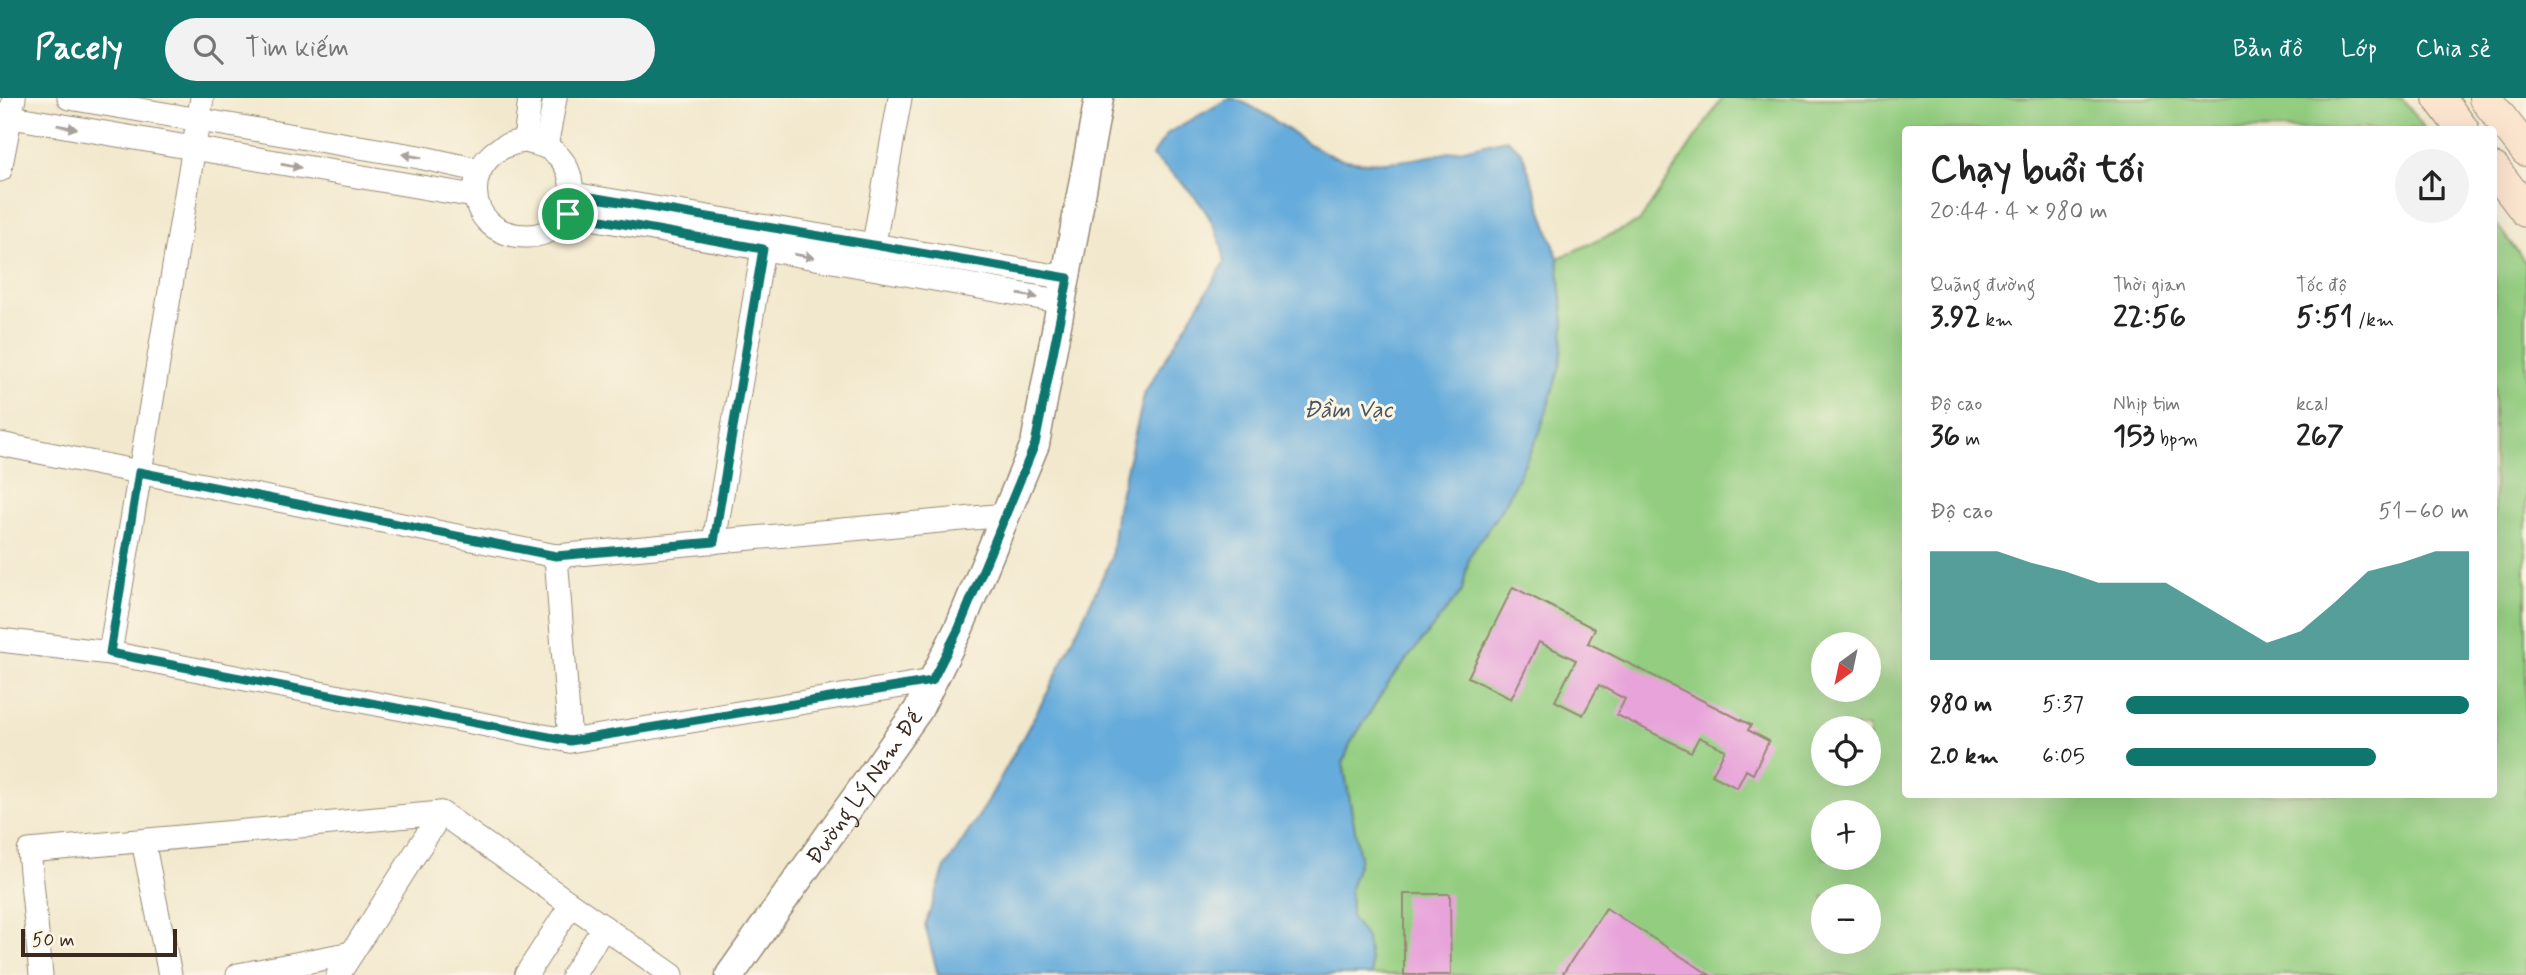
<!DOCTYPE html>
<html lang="vi">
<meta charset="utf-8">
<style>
:root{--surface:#fff;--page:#f2f2f2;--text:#222;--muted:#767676;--accent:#0f766e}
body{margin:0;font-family:Mynerve,sans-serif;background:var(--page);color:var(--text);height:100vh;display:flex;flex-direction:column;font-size:26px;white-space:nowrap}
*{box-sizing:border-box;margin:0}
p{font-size:23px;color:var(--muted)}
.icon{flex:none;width:38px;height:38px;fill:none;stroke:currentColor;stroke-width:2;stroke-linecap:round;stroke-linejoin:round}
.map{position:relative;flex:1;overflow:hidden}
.panel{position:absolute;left:1902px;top:28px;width:595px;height:672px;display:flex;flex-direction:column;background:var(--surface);border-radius:7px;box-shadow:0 7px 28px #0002}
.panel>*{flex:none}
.needle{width:46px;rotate:213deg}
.controls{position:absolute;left:1811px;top:534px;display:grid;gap:14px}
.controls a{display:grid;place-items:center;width:70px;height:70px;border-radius:50%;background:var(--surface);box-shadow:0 7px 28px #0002;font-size:35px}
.scale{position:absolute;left:21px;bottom:18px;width:156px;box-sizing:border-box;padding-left:7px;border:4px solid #3b2a1e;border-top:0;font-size:19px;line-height:24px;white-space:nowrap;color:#3b2a1e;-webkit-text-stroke:5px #fcf5e5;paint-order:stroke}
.pin{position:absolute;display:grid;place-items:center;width:60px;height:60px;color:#fff;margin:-30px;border:4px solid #fff;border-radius:50%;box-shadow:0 2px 7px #0007}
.round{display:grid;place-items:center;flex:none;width:74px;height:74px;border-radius:37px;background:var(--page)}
.summary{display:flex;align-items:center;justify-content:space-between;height:119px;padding:0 28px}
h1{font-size:38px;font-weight:700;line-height:52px}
.figures{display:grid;grid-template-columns:repeat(3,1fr);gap:10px;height:119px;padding:7px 28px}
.figures div{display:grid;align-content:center}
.figures b{font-size:30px;font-weight:700}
.figures small{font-size:19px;font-weight:400}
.figures p{font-size:19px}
.chart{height:196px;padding:14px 28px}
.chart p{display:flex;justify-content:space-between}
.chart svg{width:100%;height:126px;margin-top:7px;fill:var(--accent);opacity:.7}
ul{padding:0 28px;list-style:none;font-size:23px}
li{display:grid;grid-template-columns:112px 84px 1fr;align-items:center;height:52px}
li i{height:18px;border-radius:9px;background:var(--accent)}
header{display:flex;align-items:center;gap:42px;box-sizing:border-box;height:98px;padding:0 35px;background:var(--accent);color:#fff}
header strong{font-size:33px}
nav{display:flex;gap:38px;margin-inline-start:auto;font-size:24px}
.search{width:490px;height:63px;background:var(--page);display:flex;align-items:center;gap:18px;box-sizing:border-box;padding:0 24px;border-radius:38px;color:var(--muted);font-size:26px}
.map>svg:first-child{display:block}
.green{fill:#93cd80;stroke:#677c4f;stroke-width:2;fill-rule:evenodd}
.water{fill:#65abdb;stroke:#506a7c;stroke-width:2}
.building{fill:#e7a3da}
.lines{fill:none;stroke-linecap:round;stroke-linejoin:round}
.minor-casing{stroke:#968976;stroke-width:25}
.tertiary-casing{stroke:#968976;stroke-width:31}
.secondary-casing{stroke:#968976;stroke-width:34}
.minor{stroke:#fff;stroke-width:23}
.tertiary{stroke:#fff;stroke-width:28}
.secondary{stroke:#fce5cf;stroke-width:32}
.oneway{fill:#a79f9a}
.route-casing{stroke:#fff;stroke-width:14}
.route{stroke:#0f766e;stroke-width:9}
.labels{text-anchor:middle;stroke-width:6;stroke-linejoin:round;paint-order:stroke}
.street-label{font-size:23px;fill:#3b2a1e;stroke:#fcf5e5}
.water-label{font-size:24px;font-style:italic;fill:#4a5760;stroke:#fcf5e5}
</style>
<header>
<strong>Pacely</strong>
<div class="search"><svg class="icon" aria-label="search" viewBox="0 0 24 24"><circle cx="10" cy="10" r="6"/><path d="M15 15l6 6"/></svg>Tìm kiếm</div>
<nav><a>Bản đồ</a><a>Lớp</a><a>Chia sẻ</a></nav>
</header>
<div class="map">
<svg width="2526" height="877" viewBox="0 0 2526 877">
<rect width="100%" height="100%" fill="#fcf5e5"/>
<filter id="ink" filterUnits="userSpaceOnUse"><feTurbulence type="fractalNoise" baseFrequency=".0143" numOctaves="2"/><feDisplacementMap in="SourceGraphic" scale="14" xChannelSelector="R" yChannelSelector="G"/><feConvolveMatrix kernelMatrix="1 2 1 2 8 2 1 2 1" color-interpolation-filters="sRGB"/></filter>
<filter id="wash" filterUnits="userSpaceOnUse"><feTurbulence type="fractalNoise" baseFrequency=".00686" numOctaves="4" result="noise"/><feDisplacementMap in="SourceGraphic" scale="28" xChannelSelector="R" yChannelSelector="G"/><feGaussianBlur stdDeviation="1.57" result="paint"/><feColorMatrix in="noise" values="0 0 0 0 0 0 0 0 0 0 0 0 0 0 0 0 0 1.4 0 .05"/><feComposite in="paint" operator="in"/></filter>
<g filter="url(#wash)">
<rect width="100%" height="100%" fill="#f2e8cd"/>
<!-- green -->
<path class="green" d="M 1722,0 L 2402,0 L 2425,31 L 1906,32 L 1906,696 L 2494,696 L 2494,123 L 2526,165 L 2526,877 L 1372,877 L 1367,841 L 1351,819 L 1350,791 L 1360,760 L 1343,665 L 1350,646 L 1391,580 L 1462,493 L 1469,459 L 1506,404 L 1564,228 L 1558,160 L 1639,124 ZM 1824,546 L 1869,546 L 1869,592 L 1824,592 ZM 1824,630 L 1869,630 L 1869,676 L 1824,676 ZM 1824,714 L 1869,714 L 1869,760 L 1824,760 ZM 1824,798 L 1869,798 L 1869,844 L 1824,844 Z"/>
<!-- water -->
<path class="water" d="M 1230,0 C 1255,4 1301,44 1327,56 C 1374,78 1458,51 1507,41 L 1522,54 L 1558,160 L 1564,228 L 1560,269 L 1540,334 L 1506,404 L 1469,459 L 1462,493 L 1391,581 L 1350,646 L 1343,665 L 1360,760 L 1350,791 L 1351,819 L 1367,841 L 1372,877 L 938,877 L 925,827 L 945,770 L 984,710 L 1050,590 L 1111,461 L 1117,410 L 1145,294 L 1225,164 C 1217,115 1188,88 1152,58 L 1168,35 Z"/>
<g id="blocks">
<!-- building -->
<g class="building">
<polygon points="1513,489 1595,531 1588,545 1751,627 1748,632 1769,643 1753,676 1746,672 1737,690 1712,677 1725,652 1699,639 1691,654 1617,617 1625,601 1599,587 1583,617 1555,603 1576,562 1539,544 1511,601 1468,579"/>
<polygon points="1404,796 1450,796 1451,877 1404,877"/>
<polygon points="1606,810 1710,877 1562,877"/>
</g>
</g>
</g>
<g filter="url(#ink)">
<use href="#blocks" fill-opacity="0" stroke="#968976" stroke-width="2"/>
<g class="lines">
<defs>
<g id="minor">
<polyline points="69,0 419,59 478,72"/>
<polyline points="0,17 474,98"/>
<path d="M 525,43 C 532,45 539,46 546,49 C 576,64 579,105 557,127 C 550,134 538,138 528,138 C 459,139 458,50 525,43 Z"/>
<polyline points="525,43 530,0"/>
<polyline points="546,49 555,0"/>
<polyline points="0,72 14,0"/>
<polyline points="573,96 1067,180"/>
<polyline points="568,116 1064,204"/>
<polyline points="874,145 900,0"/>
<polyline points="0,346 556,458 1006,417"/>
<polyline points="714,444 763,151"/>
<polyline points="556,458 570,643"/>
<polyline points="0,542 110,555 570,643 932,583"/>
<polyline points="110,555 202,0"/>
<polyline points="143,743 170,877"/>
<polyline points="41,877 29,753 441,715 672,877"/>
<polyline points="238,877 352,855"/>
<polyline points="338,877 441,715"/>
<polyline points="526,877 571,807"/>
<polyline points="573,877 604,829"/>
</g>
<g id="tertiary">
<path id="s1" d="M 730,877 L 918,612 L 959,530 L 1035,346 L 1099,0"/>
</g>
<g id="secondary">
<polyline points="2439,0 2463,32"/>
<polyline points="2485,0 2526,52"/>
<polyline points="2494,71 2526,113"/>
</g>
</defs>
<!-- minor casing -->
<use href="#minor" class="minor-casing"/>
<!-- tertiary casing -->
<use href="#tertiary" class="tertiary-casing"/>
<!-- secondary casing -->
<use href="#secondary" class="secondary-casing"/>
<!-- minor -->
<use href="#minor" class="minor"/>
<!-- tertiary -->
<use href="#tertiary" class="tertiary"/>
<!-- secondary -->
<use href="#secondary" class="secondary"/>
</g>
<!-- one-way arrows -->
<defs><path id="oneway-solid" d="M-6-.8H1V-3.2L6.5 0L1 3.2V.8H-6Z" transform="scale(1.75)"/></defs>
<g class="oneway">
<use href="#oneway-solid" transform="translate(67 29) rotate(10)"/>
<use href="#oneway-solid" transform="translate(412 58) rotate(-170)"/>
<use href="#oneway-solid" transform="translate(291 68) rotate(10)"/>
<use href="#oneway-solid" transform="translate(804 158) rotate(10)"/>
<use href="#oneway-solid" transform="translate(1028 198) rotate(10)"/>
</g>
</g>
<g class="lines" filter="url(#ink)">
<defs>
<polygon id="route" points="573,96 1068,180 1035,346 959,530 932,583 570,643 110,555 139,374 556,458 714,444 763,151 568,116"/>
</defs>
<!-- route casing -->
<use href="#route" class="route-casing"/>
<!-- route -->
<use href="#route" class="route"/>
</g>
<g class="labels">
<!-- street labels -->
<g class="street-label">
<text dy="8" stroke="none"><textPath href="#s1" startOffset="231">Đường Lý Nam Đế</textPath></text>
</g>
<!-- water labels -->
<g class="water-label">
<text x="1348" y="319">Đầm Vạc</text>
</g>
</g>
</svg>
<div class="controls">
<a><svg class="needle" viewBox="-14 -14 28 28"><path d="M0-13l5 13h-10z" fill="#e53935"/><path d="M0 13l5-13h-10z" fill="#767676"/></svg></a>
<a><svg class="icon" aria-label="locate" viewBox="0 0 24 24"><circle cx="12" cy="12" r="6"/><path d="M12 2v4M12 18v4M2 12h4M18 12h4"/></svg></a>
<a>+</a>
<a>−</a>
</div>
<div class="scale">50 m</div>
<div class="pin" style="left:568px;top:116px;background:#1e9e55"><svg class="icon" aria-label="arrive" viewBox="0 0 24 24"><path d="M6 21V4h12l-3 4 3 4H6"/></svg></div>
<section class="panel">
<div class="summary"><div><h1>Chạy buổi tối</h1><p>20:44 · 4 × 980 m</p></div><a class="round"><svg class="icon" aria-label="share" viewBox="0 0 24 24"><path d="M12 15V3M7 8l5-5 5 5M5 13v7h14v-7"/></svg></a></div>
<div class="figures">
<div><p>Quãng đường</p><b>3.92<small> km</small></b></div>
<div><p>Thời gian</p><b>22:56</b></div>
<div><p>Tốc độ</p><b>5:51<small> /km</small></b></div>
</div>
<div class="figures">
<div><p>Độ cao</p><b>36<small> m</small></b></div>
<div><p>Nhịp tim</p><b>153<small> bpm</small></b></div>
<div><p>kcal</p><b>267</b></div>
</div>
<div class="chart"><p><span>Độ cao</span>51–60 m</p>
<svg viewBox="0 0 160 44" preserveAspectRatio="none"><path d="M0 44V6L10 6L20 6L30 10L40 13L50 17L60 17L70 17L80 24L90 31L100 38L110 34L120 24L130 13L140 10L150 6L160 6V44z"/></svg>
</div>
<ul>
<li><b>980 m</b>5:37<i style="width:100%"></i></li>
<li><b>2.0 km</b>6:05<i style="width:73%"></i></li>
</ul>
</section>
</div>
